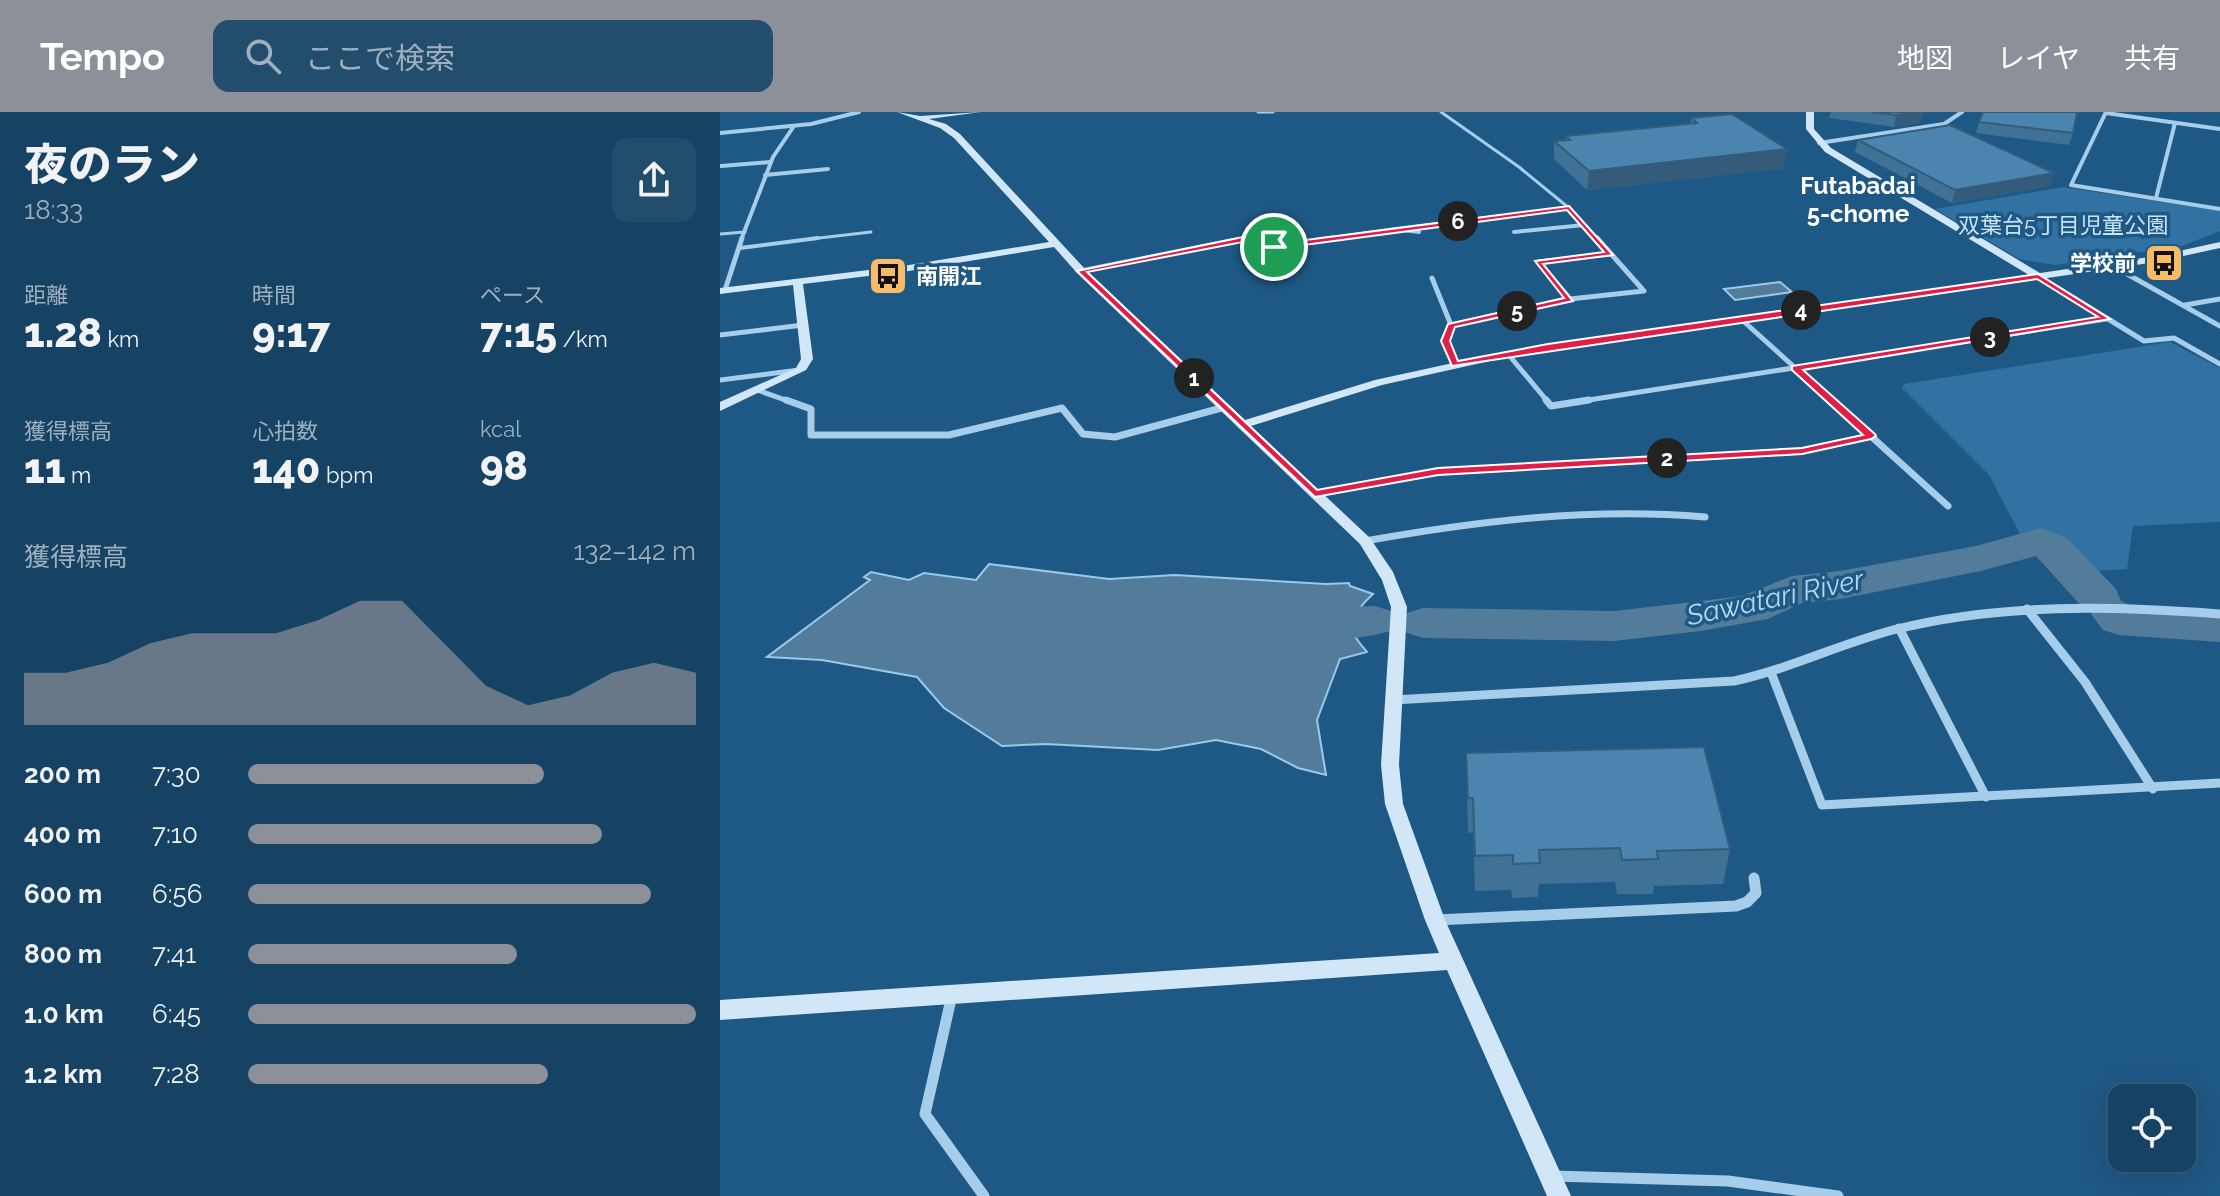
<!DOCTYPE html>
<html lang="ja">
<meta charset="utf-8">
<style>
:root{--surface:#164263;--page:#234d6c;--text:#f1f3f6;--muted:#9eb0be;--line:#355b78;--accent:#8c9099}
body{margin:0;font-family:Raleway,"Noto Sans JP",sans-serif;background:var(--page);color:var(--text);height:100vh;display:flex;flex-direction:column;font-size:30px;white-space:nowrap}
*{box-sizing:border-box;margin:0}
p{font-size:26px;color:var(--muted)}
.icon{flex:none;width:44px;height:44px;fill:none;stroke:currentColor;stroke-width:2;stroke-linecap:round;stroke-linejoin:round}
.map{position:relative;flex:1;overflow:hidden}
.drawer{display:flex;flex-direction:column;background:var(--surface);width:720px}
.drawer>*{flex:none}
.tools{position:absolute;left:1388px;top:972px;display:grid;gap:16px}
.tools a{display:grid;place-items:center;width:88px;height:88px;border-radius:16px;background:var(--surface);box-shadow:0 8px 32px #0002,0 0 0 2px var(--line);font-size:40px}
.pin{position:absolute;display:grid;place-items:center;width:68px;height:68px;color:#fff;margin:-34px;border:4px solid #fff;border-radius:50%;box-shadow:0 2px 8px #0007}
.km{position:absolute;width:40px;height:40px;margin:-20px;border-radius:50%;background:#222;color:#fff;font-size:22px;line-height:40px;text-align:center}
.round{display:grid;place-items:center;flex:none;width:84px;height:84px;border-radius:16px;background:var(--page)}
.head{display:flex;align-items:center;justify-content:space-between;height:136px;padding:0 24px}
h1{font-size:44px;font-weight:800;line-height:60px}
.metrics{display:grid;grid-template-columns:repeat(3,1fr);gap:12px;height:136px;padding:8px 24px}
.metrics div{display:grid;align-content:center}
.metrics b{font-size:40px;font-weight:800}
.metrics small{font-size:22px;font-weight:400}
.metrics p{font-size:22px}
.chart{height:224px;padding:16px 24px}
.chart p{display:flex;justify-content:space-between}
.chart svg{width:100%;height:144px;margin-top:8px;fill:var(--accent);opacity:.7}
ul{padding:0 24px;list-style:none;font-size:26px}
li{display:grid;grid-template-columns:128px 96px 1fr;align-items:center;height:60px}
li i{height:20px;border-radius:10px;background:var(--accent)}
header{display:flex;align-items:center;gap:48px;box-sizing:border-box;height:112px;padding:0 40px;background:var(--accent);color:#fff}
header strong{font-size:38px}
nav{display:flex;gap:44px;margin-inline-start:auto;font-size:28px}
.search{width:560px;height:72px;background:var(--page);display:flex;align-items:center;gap:20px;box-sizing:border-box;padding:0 28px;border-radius:16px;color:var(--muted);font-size:30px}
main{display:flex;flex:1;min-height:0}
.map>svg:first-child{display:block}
.green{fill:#3272a2}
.water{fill:#537c9b;stroke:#99caeb;stroke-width:2}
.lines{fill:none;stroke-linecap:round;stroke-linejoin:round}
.river{fill:#537c9b;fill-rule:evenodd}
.lane-far1{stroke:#a6cdea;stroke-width:3}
.lane{stroke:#a6cdea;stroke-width:4}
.street-far4{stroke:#a6cdea;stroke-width:4}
.street-far3{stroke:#a6cdea;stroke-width:5}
.street-far2{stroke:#a6cdea;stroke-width:7}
.street-far1{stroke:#a6cdea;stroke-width:9}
.street{stroke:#a6cdea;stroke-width:11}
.secondary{fill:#d1e7f7;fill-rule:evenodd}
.wall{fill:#407296}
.shaded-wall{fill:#345c7a}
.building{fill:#4b84af;stroke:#345c7a;stroke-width:2}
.route{fill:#e11d48;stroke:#fff;stroke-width:2;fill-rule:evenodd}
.labels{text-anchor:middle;stroke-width:7;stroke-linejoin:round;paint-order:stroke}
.far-park-label{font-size:22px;fill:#cae4f7;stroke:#1e5884}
.far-poi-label{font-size:22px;font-weight:bold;fill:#fff;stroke:#1e5884;text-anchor:end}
.far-neighbourhood-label{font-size:24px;font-weight:bold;fill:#fff;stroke:#1e5884}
.water-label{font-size:28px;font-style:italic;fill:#b1d7f1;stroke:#1e5884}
</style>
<header>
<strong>Tempo</strong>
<div class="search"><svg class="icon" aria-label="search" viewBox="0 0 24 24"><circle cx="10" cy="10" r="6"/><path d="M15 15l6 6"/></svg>ここで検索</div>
<nav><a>地図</a><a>レイヤ</a><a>共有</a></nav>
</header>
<main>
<section class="drawer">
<div class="head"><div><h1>夜のラン</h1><p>18:33</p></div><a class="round"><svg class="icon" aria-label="share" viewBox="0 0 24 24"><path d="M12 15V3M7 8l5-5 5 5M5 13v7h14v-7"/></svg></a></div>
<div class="metrics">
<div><p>距離</p><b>1.28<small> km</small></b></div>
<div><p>時間</p><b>9:17</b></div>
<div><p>ペース</p><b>7:15<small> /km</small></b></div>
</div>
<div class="metrics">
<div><p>獲得標高</p><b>11<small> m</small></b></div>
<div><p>心拍数</p><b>140<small> bpm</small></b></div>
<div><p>kcal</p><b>98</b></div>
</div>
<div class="chart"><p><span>獲得標高</span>132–142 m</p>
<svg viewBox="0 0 160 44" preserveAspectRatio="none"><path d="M0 44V28L10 28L20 25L30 19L40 16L50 16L60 16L70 12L80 6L90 6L100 19L110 32L120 38L130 35L140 28L150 25L160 28V44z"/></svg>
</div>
<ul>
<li><b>200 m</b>7:30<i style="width:66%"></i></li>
<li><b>400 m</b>7:10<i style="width:79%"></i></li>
<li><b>600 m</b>6:56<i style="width:90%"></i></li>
<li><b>800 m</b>7:41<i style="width:60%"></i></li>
<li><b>1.0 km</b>6:45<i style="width:100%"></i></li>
<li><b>1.2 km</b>7:28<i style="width:67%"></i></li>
</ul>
</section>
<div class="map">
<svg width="1500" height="1084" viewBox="0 0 1500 1084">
<rect width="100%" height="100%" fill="#1e5884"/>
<!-- green -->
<g class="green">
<polygon points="1343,75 1500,99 1500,119 1462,134 1335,153 1299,147 1215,97"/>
<polygon points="1450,230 1500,256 1500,410 1413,414 1407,457 1362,460 1331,421 1302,426 1269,363 1182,276 1184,272"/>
</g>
<!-- water -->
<g class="water">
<polygon points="1060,170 1072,180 1015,188 1004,177"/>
<path d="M 269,452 L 389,467 L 455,463 L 606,472 L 629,471 L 630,474 L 653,482 C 642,492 629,506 635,524 C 638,530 644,536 647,540 L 620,547 L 597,608 L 606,663 L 578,656 L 541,637 L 496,628 L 438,638 L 326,632 L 282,634 L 224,596 L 197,565 L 102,548 L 47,545 L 150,468 L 144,465 L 151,460 L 189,468 L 204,461 L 256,468 Z"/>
</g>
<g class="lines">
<!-- river -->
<g class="river">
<polygon points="1321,416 1347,426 1396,477 1401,489 1412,494 1500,500 1500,530 1399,523 1383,518 1371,502 1373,499 1364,497 1316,444 1261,459 1120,487 1082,491 1048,507 981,519 894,529 703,526 687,521 680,511 687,501 703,496 894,499 981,489 1022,484 1072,464 1120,459 1256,434"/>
<path d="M 655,494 L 671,499 L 678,509 L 671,519 C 638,528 592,531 559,522 L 552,512 L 559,502 L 575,497 Z"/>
</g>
<!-- lane-far1 -->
<g class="lane-far1">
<polyline points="538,0 553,0"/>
<polyline points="721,0 799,55 849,96"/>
<polyline points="0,122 25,120"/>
<polyline points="82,128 151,120"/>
</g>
<!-- lane -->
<polyline class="lane" points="20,136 98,126"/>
<!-- street-far4 -->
<g class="street-far4">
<polyline points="1386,0 1351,73 1500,97"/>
<polyline points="1386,1 1500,17"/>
<polyline points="0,21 91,12 139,0"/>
<polyline points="1099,31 1224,12 1242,0"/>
<polyline points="1,54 51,50"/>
<polyline points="45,63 108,57"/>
<polyline points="1436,86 1455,11"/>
<polyline points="676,117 849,96 878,128"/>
<polyline points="794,120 864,113"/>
<polyline points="21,128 53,45 74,14"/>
<polyline points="516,128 533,125 540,128"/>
<polyline points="598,128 676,117 699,120"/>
</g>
<!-- street-far3 -->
<g class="street-far3">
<polyline points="536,126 554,135 612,126"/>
<polyline points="1391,153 1500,214"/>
<polyline points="361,159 526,126"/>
<polyline points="1318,164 1424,229 1454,226 1500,252"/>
<polyline points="712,166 731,213"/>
<polyline points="5,178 22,126"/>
<polyline points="850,187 818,150 890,142"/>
<polyline points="1465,193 1500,187"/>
<polyline points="1021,207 1113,290"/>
<polyline points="0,223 83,213"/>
<polyline points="788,242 828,290"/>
<polyline points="735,252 725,229 731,213 850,187 924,179 877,126"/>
<polyline points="0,268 79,258"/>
<polyline points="37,278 71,290"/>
<polyline points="856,290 1386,207"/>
</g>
<!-- street-far2 -->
<g class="street-far2">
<polyline points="66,288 91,297 91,323 229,323 342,296 363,322 395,325 505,295"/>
<polyline points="826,288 831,294 869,288"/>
<polyline points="1111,288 1228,394"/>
<polyline points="595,382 718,360 1082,339 1151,324"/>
<path d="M 645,429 C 758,409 870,395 985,405"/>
</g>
<!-- street-far1 -->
<g class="street-far1">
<polyline points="1307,497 1365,570 1433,677"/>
<polyline points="1179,516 1266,685"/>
<polyline points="1052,563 1102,693 1500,671"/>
<path d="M 673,588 L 1014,569 C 1070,557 1121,531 1177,517 C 1283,491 1392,494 1500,502"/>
</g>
<!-- street -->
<g class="street">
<polyline points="716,808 1016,794 1027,790 1036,781 1034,766"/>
<polyline points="232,883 205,1002 264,1084"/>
<polyline points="832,1064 1008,1069 1118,1084"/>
</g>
<!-- secondary -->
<polygon class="secondary" points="177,0 200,4 261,0 209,7 226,12 240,22 365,157 525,308 655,268 788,239 1309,163 1105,40 1086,17 1086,0 1094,0 1094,17 1111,36 1320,161 1436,144 1500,130 1500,136 1436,150 788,245 662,273 531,314 650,426 673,460 687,495 679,653 683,692 725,808 851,1084 827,1084 727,858 0,908 0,888 719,841 705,808 665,692 661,653 671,495 662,468 640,432 357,161 334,135 189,159 83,172 93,247 86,258 0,299 0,290 76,256 81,247 73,173 0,182 0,176 189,153 329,130 234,26 220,16"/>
</g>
<!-- wall -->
<g class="wall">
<polygon points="1111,0 1204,0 1199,11 1174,15 1109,6"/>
<polygon points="971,6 1064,56 867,78 834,47 834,29 846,28 846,24 970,11"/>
<polygon points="1259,10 1353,21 1349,33 1256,21"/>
<polygon points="1138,28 1330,74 1232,91 1135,40"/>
<polygon points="746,641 1010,737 1003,772 934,774 933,782 897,782 895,770 819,772 818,785 792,786 791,778 755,779 753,720 748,721"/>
</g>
<!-- shaded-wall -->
<g class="shaded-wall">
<polygon points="1196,0 1204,0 1199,11 1174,15 1176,3"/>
<polygon points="1067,37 1064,56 867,78 869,59"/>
<polygon points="1334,61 1330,74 1232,91 1235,78"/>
</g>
<!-- building -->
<g class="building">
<polygon points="1152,0 1196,0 1176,3"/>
<polygon points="1263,0 1357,0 1353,21 1259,10"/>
<polygon points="1012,2 1067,37 869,59 834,29 850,28 846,24 977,11 971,6"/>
<polygon points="1230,13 1334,61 1235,78 1138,28"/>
<polygon points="984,635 1010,737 937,739 938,747 902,748 900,736 819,738 820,751 793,752 793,743 755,744 753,686 748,686 746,641"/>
</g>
<!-- route -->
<path class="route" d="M 849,94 L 893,143 L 823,152 L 853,189 L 735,215 L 730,229 L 738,249 L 828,232 L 1318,162 L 1390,207 L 1083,258 L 1155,322 L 1156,324 L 1151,327 L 1082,342 L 718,363 L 595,385 L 357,159 L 533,123 L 555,132 ZM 847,98 L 884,140 L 815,149 L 844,186 L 728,212 L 721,229 L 732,254 L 1317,167 L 1378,205 L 1072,254 L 1072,258 L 1143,323 L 1082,336 L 718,356 L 597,378 L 367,160 L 533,128 L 554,137 Z"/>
<!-- icons -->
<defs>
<symbol id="bus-square" viewBox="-11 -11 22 22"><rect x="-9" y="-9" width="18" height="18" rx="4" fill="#f8bb65" stroke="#1e5884"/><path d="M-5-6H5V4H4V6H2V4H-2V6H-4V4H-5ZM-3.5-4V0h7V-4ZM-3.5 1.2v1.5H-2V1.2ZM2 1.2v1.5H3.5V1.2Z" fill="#111"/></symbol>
</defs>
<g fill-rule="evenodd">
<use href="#bus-square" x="1422" y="129" width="44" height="44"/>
<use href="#bus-square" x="146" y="142" width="44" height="44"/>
</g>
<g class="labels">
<!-- far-park labels -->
<g class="far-park-label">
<text x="1343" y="121">双葉台5丁目児童公園</text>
</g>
<!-- far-poi labels -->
<g class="far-poi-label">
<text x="1416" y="159">学校前</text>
<text x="196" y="172" text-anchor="start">南開江</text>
</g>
<!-- far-neighbourhood labels -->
<g class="far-neighbourhood-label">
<text x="1138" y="82">Futabadai<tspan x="1138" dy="28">5-chome</tspan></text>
</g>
<!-- water labels -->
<g class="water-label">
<text transform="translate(1055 485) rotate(-12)" y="10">Sawatari River</text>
</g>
</g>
</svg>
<div class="tools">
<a><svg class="icon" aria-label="locate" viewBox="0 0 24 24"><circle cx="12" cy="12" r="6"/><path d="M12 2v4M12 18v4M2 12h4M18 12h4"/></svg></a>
</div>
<div class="pin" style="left:554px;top:135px;background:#1e9e55"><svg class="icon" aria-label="arrive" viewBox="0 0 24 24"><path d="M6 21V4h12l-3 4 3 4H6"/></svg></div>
<b class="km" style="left:474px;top:266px">1</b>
<b class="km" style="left:947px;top:346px">2</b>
<b class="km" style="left:1270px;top:225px">3</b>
<b class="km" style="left:1081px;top:198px">4</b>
<b class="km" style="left:797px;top:199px">5</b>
<b class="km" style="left:738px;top:109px">6</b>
</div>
</main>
